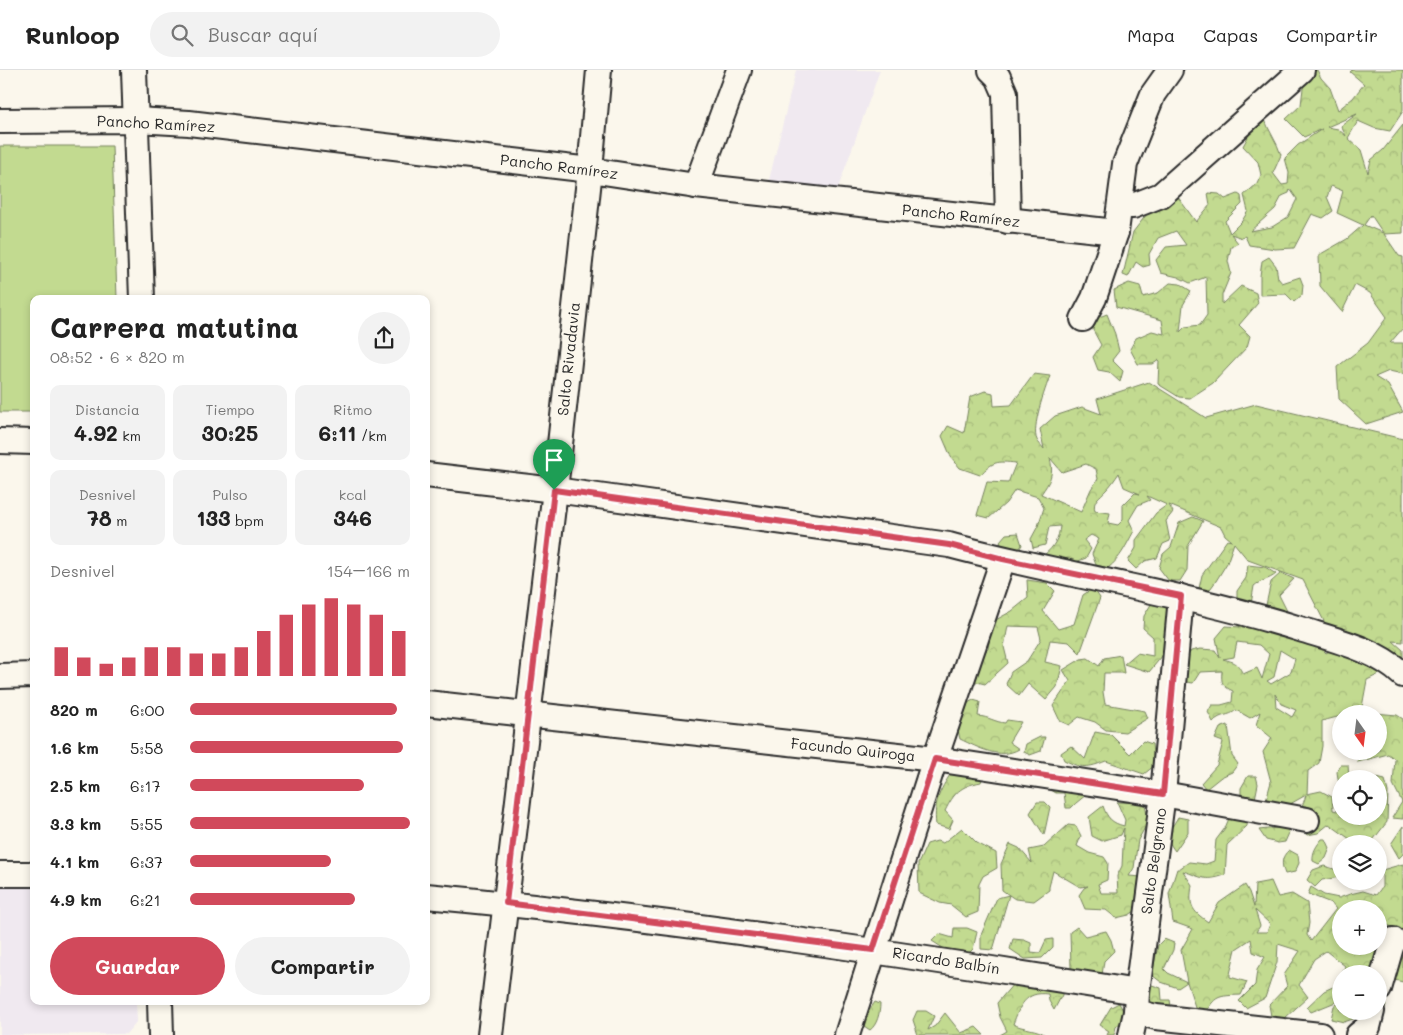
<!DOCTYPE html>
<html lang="es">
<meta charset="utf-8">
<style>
:root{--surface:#fff;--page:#f2f2f2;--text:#222;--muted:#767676;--line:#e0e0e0;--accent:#d1495b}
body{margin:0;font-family:Mali,sans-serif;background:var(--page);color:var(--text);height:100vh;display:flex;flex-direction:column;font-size:19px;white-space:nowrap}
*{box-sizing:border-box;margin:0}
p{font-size:16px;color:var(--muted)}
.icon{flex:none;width:28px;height:28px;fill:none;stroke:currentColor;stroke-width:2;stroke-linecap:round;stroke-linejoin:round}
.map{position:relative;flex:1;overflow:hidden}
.side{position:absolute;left:30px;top:225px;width:400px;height:710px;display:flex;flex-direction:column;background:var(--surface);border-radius:10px;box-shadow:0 2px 8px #0003}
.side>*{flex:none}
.needle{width:32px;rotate:166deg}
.tools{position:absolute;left:1332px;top:635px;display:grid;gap:10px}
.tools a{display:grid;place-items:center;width:55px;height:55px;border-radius:50%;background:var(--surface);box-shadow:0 2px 8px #0003;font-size:25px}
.pin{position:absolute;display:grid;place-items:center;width:42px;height:42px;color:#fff;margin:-51px -21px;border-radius:50% 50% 50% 0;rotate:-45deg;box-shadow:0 0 5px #0007}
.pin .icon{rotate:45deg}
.round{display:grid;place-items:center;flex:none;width:52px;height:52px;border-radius:26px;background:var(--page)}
.overview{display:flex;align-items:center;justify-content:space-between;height:85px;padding:0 20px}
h1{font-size:28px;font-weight:800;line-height:38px}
.stats{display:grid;grid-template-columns:repeat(3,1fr);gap:8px;height:85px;padding:5px 20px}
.stats div{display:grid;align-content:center;border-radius:10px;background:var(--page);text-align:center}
.stats b{font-size:21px;font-weight:800}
.stats small{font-size:14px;font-weight:400}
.stats p{font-size:14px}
.chart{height:140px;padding:10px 20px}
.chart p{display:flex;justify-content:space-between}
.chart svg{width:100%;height:90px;margin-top:5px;stroke:var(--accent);stroke-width:6}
.cta{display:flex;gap:10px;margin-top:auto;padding:10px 20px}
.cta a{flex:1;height:58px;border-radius:30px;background:var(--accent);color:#fff;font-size:20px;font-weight:800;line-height:58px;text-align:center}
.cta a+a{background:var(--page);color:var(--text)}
ul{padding:0 20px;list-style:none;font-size:16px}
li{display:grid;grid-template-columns:80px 60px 1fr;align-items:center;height:38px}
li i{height:12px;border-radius:6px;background:var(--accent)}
header{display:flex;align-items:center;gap:30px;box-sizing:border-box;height:70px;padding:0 25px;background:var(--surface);border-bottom:1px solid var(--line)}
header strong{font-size:24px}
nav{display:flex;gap:28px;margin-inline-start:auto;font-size:18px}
.search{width:350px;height:45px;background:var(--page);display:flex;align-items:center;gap:12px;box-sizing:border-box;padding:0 18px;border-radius:28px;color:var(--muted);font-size:19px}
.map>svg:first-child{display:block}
.built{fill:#f0e9f0}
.forest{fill:url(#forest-crowns);stroke:#76825e;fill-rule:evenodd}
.green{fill:#c2da90;stroke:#76825e}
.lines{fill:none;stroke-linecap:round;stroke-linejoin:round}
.minor-casing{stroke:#2b2b2b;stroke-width:28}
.minor{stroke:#fbf7ec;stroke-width:24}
.route-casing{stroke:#fff;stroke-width:10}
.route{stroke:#d1495b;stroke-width:6}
.labels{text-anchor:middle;stroke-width:4.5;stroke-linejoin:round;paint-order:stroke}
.street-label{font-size:15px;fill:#2b2b2b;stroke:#fbf7ec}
</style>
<header>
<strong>Runloop</strong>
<div class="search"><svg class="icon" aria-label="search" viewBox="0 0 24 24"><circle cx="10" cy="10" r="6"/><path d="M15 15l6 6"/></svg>Buscar aquí</div>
<nav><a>Mapa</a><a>Capas</a><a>Compartir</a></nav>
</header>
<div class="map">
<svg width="1403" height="965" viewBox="0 0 1403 965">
<defs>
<pattern id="forest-crowns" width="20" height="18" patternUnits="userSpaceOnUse" patternTransform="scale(1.25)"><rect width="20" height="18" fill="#c2da90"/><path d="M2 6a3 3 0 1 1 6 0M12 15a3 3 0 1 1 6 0" fill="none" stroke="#a7bb7c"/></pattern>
</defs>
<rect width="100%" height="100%" fill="#fbf7ec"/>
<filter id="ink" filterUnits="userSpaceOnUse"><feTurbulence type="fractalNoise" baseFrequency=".02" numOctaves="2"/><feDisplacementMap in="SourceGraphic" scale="10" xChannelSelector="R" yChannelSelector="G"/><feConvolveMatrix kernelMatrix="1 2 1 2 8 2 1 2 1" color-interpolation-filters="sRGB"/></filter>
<g filter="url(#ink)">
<!-- built -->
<g class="built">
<polygon points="796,0 880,0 837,121 769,110"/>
<polygon points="0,816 34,816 34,931 136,931 137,951 126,964 0,965"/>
</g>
<!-- forest -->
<g class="forest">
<path d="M 1308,0 L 1317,0 L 1321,8 L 1330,18 L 1338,40 L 1353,28 L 1364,14 L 1350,2 L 1352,0 L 1403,0 L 1403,41 L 1390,61 L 1374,58 L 1358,51 L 1348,68 L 1361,80 L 1368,103 L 1371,90 L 1383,80 L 1403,55 L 1403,163 L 1384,164 L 1399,186 L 1403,187 L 1403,258 L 1390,273 L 1403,273 L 1403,304 L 1389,301 L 1375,307 L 1388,315 L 1403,342 L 1366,354 L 1339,329 L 1337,297 L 1368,273 L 1387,247 L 1370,223 L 1355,215 L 1342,242 L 1320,216 L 1319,185 L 1347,169 L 1363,155 L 1337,143 L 1343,121 L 1331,116 L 1327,127 L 1333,141 L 1323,148 L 1312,144 L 1294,178 L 1275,179 L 1249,175 L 1245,166 L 1242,168 L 1231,164 L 1238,173 L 1231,177 L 1228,191 L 1231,203 L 1222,225 L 1222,234 L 1241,216 L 1256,223 L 1258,233 L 1239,255 L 1250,266 L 1247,277 L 1213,313 L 1190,328 L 1179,327 L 1158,314 L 1159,290 L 1153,294 L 1138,294 L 1130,279 L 1136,268 L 1152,261 L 1164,264 L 1162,250 L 1116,237 L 1114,220 L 1129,213 L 1140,216 L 1143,227 L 1158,223 L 1170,213 L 1180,214 L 1191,221 L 1183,235 L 1180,262 L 1185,257 L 1200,255 L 1207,245 L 1206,207 L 1190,213 L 1178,207 L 1161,203 L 1156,190 L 1166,177 L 1186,175 L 1176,161 L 1158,168 L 1149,184 L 1150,195 L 1143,197 L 1136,192 L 1128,207 L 1123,205 L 1133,162 L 1161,126 L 1175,123 L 1196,152 L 1210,135 L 1208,123 L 1219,124 L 1225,129 L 1238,124 L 1241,126 L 1242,134 L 1225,151 L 1230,163 L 1242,151 L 1248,141 L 1244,125 L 1257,114 L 1261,105 L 1258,92 L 1243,76 L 1250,63 L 1252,53 L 1264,47 C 1268,61 1277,71 1281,85 L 1273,103 L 1282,115 L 1288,114 L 1289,103 L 1285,88 L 1298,75 L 1322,59 L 1304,67 L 1286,49 L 1301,35 L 1304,10 ZM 1357,44 L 1341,56 L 1346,66 L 1338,59 L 1327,57 ZM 1290,119 L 1297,129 L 1288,147 L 1272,157 L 1250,161 L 1275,139 L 1282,126 L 1289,123 ZM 1371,145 L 1383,163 L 1364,155 Z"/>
<polygon points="1269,187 1276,196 1278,208 1282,213 1300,207 1303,215 1302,225 1294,232 1286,224 1260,225 1260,206 1262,191"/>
<polygon points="1107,244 1115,264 1119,281 1112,290 1123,301 1120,312 1109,302 1098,300 1093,287 1101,275 1093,260 1094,249"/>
<path d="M 1034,304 L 1050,306 C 1045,319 1031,358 1037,370 C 1038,373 1042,376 1044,379 L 1040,359 L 1055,346 L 1082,337 L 1101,344 L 1097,329 L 1149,312 L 1206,348 L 1256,334 L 1403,369 L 1403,572 L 1393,571 L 1403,580 L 1403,619 L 1388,600 L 1367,610 L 1362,637 L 1375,643 L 1397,645 L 1403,649 L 1403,749 L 1392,748 L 1402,732 L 1393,714 L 1395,689 L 1388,684 L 1358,692 L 1356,681 L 1379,681 L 1379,644 L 1341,644 L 1341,646 L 1322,651 L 1322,676 L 1319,693 L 1308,701 L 1307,724 L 1321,721 L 1332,727 L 1333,740 L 1341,742 L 1341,746 L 1350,746 L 1359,755 L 1364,746 L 1379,746 L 1379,709 L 1356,709 L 1368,706 L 1385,710 L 1388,722 L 1387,752 L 1370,774 L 1351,774 L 1354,772 L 1329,754 L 1318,763 L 1307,765 L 1297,756 C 1297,744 1303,736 1306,725 L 1283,738 L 1274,732 L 1266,730 L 1271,712 L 1263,682 L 1272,668 L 1256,655 L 1260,642 L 1250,648 L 1236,640 C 1229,647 1221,643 1213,652 L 1208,642 L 1212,635 L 1221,635 L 1232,632 L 1233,621 C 1222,616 1221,613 1222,601 L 1200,602 L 1193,613 L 1186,612 L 1182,595 L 1191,581 L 1200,579 L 1215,580 L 1220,588 L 1216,568 L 1226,556 L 1240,557 L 1232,551 L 1244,541 L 1266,535 L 1271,512 L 1281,503 L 1294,509 L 1279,525 L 1288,543 L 1253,548 L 1242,557 L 1272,557 L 1317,573 L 1326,583 L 1344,573 L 1368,567 L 1329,561 L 1303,510 L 1248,490 L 1234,473 L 1227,493 L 1216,511 L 1205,526 L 1198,523 L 1202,505 L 1227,470 L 1232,471 L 1225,465 L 1221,457 L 1169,435 L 1173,442 L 1166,451 L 1170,471 L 1163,474 L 1157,488 L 1145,491 L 1136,499 L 1128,491 L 1136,478 L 1136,470 L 1156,443 L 1167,435 L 1147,426 L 1150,430 L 1138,435 L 1129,450 L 1134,461 C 1126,475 1121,488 1108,498 L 1096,495 L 1092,484 L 1099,469 L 1091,465 L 1084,470 L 1091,479 L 1086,488 L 1073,493 L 1044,485 C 1054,477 1059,468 1060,456 L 1049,457 L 1045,475 L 1033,478 L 1031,469 L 1038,456 L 1044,438 L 1038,427 L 1015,420 L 1006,433 L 989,448 L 977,445 L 987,412 L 1008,413 L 1016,393 C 997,391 993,391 980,405 L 960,398 L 951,387 L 942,366 L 948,356 L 964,363 L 970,327 L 985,321 L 993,323 L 994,336 L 1011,335 ZM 1050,388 L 1062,402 L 1086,394 L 1096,399 L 1098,409 L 1091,419 L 1081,442 L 1041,424 C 1050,411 1054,405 1050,388 ZM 1119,403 L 1124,417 L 1140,424 L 1135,423 L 1123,435 L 1123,450 L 1118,455 L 1108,453 L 1110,443 L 1095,441 C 1092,430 1100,427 1106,420 C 1111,415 1115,409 1119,403 ZM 1237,572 L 1259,575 L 1269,584 L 1262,609 L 1257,598 L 1243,604 C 1236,591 1236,593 1223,589 L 1234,587 ZM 1280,580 L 1295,589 L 1291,602 L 1271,614 L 1267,611 L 1274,607 ZM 1275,624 L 1281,634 L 1296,640 L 1292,647 L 1276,637 Z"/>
<polygon points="1193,447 1203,451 1188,476 1187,500 1180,511 1169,511 1159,498 1163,484 1171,477 1179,453"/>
<polygon points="1018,463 1022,475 1014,486 1003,486 1000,471 1006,464"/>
<path d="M 1248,495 L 1265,497 L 1276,504 C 1269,510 1261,510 1254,516 L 1251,534 L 1237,531 L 1237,521 L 1246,508 Z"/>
<polygon points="1027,510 1047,513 1055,521 1043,541 1058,559 1074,554 1083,525 1093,518 1100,528 1080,583 1069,572 1050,570 1045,592 1062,596 1057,617 1046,630 1028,614 1019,626 1006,614 1011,602 1027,591 1041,569 1038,557 1008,556 1004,577 1008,593 985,614 973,611 975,590 988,579 992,552 1012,541 1028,528"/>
<polygon points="1161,529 1175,554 1172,574 1149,602 1124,594 1137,583 1153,586 1153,567 1143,558 1144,546 1153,531"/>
<polygon points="1121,585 1124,603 1104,603 1103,622 1105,634 1145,641 1148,648 1125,662 1106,660 1095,652 1079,647 1069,655 1060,651 1053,636 1070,611 1063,600 1081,589 1088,588 1099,596 1104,588"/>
<path d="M 973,630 L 980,632 L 978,646 C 989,647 995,652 1005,653 L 1007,650 L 1021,652 L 1009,672 L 1019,679 C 1000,690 979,678 960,669 L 957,656 L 963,647 L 968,633 Z"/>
<polygon points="1228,655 1232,686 1238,694 1232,702 1221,707 1206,719 1201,713 1217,695 1223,672 1215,669 1220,658"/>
<path d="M 1095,662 L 1111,665 L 1130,684 L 1143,671 L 1152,674 L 1154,696 L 1144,704 L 1106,691 C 1088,698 1082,699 1064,690 L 1061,683 L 1071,676 L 1085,689 Z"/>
<polygon points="1040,667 1045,667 1041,681 1030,685 1024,682 1026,674"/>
<polygon points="1340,695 1348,695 1349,709 1341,709 1341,727 1337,702"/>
<path d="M 954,699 L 984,701 L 981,712 C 960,716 954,723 945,741 L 953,750 L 949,759 L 936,755 C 933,731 941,718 954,699 Z"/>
<polygon points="1248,706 1256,706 1258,714 1255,729 1241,729 1241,718"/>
<path d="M 1048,718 L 1091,720 C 1085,727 1077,731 1071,738 L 1066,738 L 1064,723 L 1056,723 Z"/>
<polygon points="1037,732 1045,732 1050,737 1044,765 1030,743"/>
<path d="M 1117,732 L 1145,733 L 1148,752 L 1138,770 L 1134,798 L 1129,806 L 1154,808 L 1155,828 L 1129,845 L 1116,848 L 1106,840 L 1085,839 L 1079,825 L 1084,818 L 1088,816 L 1080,817 L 1053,801 L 1049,817 L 1049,820 L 1034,831 L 1015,829 L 1009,825 L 993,880 L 981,879 L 981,865 L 997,828 L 1009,825 L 1002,820 L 1001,794 L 1010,774 L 1019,778 L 1032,793 L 1029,780 L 1044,777 L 1068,755 L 1076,756 L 1081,766 L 1077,776 L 1089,783 L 1104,787 L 1108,793 L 1107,810 L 1098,814 L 1101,823 L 1118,823 L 1117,806 L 1122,796 L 1124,758 L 1121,765 L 1102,771 L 1092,766 L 1089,747 L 1103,736 C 1107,748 1112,753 1124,756 L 1125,750 Z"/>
<path d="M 1233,739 L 1248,745 L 1247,756 L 1227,775 L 1225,805 C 1204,812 1202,807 1183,801 L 1192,815 C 1189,836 1191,840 1208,852 L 1219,833 L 1245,815 L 1249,822 L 1254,837 L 1255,814 L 1271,811 L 1278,827 L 1292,824 L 1307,833 L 1309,853 L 1307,865 L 1311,871 L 1336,839 L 1331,833 L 1308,824 L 1311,817 L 1324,825 L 1339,828 L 1350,824 L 1363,821 L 1376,825 L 1382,817 L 1382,800 L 1403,794 L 1403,861 L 1379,852 L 1379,839 L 1341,839 L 1341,876 L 1379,876 L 1379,872 L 1387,878 L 1390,887 L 1403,883 L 1403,912 L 1386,908 L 1380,913 L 1386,937 L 1379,940 L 1379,904 L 1349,901 L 1348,904 L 1342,904 L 1345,896 L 1326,881 L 1314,889 L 1299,915 L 1308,927 L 1285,948 L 1271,946 L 1269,935 L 1287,916 L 1284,905 L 1300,881 L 1278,874 L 1277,892 L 1265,928 L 1246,938 L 1239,931 L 1255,915 L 1257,900 L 1265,887 L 1253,882 L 1251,869 L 1236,879 L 1230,904 L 1230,907 L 1247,912 L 1241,925 C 1218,926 1215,925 1204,946 L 1197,943 L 1187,912 L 1178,918 L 1161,912 L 1152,905 L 1158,875 L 1164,869 L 1174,873 L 1173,880 L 1164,899 L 1168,903 L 1187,912 L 1181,880 L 1193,859 L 1173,852 L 1169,824 L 1177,799 L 1179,799 L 1189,792 L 1206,794 L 1214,791 L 1216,770 L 1225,758 ZM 1255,840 L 1270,854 L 1267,862 L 1256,862 L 1260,856 Z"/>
<path d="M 1178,747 L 1188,749 L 1188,762 L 1175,781 C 1163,765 1169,763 1178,747 Z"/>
<polygon points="1403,756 1403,784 1399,788 1391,774"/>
<polygon points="1286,757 1289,763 1285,772 1278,773 1266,770 1259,760"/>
<polygon points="962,758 977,773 996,783 997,798 983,806 979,814 978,842 966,847 951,835 940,833 919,823 918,794 927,774 937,771 943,773"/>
<path d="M 1322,769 L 1326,769 L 1330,778 L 1326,788 L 1319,794 L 1313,791 C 1312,782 1317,775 1322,769 Z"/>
<path d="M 1289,780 L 1298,785 L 1299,793 L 1295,802 L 1285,804 C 1281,794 1281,787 1289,780 Z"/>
<polygon points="1324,796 1341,801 1341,809 1340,807 1322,810 1315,817 1307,810 1313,800"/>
<polygon points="1077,857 1085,866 1106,861 1111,870 1114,881 1104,891 1102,905 1097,906 1087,901 1071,898 1070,862"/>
<polygon points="954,858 967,858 977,862 973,879 967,885 954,885 932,871 939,864 953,868"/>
<polygon points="1013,869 1024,870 1031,873 1031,882 1040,883 1046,870 1053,869 1053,877 1042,888 1025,889 1010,879"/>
<polygon points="1341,905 1341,923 1338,931 1311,942 1307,937 1324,921 1335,916"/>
<path d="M 1019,907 L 1063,916 L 1062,925 L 1054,940 L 1049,931 L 1048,924 C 1025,921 1020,936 1013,954 C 1022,959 1039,959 1045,965 L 1000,965 L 1007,961 L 1000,947 L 997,933 Z"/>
<polygon points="1152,915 1161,918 1162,930 1170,930 1172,942 1144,938 1147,926"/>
<path d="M 875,932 L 880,934 C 880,943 877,955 870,960 L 864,956 L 864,948 Z"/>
<polygon points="1341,932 1341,941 1376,941 1344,952 1331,949 1334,936"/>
<polygon points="1119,933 1126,946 1116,957 1114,965 1107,965 1109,961 1100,955 1111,937"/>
<polygon points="917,941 926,941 934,946 928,960 935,956 945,943 961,963 976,957 984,965 918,965 913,950"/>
</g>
<!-- green -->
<polygon class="green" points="0,76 112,76 117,229 34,229 34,342 0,342"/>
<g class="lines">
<defs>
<g id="minor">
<polyline points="134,0 142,229"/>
<polyline points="991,0 998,7 1005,23 1008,151"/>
<polyline points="0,51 136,50 189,53 590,100 696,116 1116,162"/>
<polyline points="696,116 739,0"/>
<polyline points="1120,136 1133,136 1161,125 1302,0"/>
<polyline points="1083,249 1094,228 1116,162 1125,94 1153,24 1170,0"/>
<polyline points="0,371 34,372"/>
<path d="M 426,405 L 555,420 L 949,475 C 1066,506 1185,523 1300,559 C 1335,570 1376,579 1403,605"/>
<polyline points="0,606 34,605"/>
<polyline points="426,633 935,689 1163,724 1307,750"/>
<polyline points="0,804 34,804"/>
<path d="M 426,826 C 664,848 901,884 1137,922"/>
<polyline points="1379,919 1393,870"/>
<polyline points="160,931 161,965"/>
<polyline points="1136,942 1156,947 1320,965"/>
<polyline points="490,965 555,420 590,100 599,0"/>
<polyline points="847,965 935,689 1003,489"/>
<polyline points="1131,965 1136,942 1137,922 1163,724 1181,527"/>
<polyline points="1358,965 1368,957 1372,941"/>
</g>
</defs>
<!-- minor casing -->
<use href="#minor" class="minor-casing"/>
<!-- minor -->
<use href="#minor" class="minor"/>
</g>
</g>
<g class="lines" filter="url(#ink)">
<defs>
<polygon id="route" points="554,420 949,475 1003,489 1181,526 1163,724 935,689 873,880 506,833"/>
</defs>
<!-- route casing -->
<use href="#route" class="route-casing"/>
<!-- route -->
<use href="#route" class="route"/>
</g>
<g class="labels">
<!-- street labels -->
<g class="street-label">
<text transform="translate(156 54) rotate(3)" y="5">Pancho Ramírez</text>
<text transform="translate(559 97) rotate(7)" y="5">Pancho Ramírez</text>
<text transform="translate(961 146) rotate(6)" y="5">Pancho Ramírez</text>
<text transform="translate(569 289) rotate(-84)" y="5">Salto Rivadavia</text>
<text transform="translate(853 680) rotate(6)" y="5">Facundo Quiroga</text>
<text transform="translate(1154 791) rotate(-82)" y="5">Salto Belgrano</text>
<text transform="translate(946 891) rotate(9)" y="5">Ricardo Balbín</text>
</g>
</g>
</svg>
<div class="tools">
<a><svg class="needle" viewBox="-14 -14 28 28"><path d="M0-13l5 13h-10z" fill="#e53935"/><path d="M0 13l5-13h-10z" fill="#767676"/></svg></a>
<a><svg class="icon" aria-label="locate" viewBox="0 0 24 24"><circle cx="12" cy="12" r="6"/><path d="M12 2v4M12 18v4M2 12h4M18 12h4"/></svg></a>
<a><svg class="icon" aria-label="layers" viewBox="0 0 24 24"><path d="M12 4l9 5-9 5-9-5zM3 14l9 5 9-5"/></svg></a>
<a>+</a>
<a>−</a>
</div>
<div class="pin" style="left:554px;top:420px;background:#1e9e55"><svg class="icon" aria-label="arrive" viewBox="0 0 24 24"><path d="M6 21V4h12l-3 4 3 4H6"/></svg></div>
<section class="side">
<div class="overview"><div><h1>Carrera matutina</h1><p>08:52 · 6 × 820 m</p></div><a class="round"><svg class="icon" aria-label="share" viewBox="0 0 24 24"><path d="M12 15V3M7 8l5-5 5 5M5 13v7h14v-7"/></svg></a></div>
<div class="stats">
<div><p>Distancia</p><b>4.92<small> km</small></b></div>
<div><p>Tiempo</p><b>30:25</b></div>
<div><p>Ritmo</p><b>6:11<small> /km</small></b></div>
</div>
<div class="stats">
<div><p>Desnivel</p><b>78<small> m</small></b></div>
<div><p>Pulso</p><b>133<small> bpm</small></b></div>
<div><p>kcal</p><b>346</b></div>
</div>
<div class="chart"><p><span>Desnivel</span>154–166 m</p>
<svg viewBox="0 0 160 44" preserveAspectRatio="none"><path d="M5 44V30M15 44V35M25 44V38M35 44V35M45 44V30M55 44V30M65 44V33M75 44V33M85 44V30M95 44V22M105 44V14M115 44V9M125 44V6M135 44V9M145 44V14M155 44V22"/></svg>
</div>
<ul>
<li><b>820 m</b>6:00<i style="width:94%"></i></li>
<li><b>1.6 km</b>5:58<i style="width:97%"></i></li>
<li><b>2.5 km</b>6:17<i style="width:79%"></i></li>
<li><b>3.3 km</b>5:55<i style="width:100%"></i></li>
<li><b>4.1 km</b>6:37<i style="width:64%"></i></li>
<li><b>4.9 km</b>6:21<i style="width:75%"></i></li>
</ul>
<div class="cta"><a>Guardar</a><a>Compartir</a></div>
</section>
</div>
